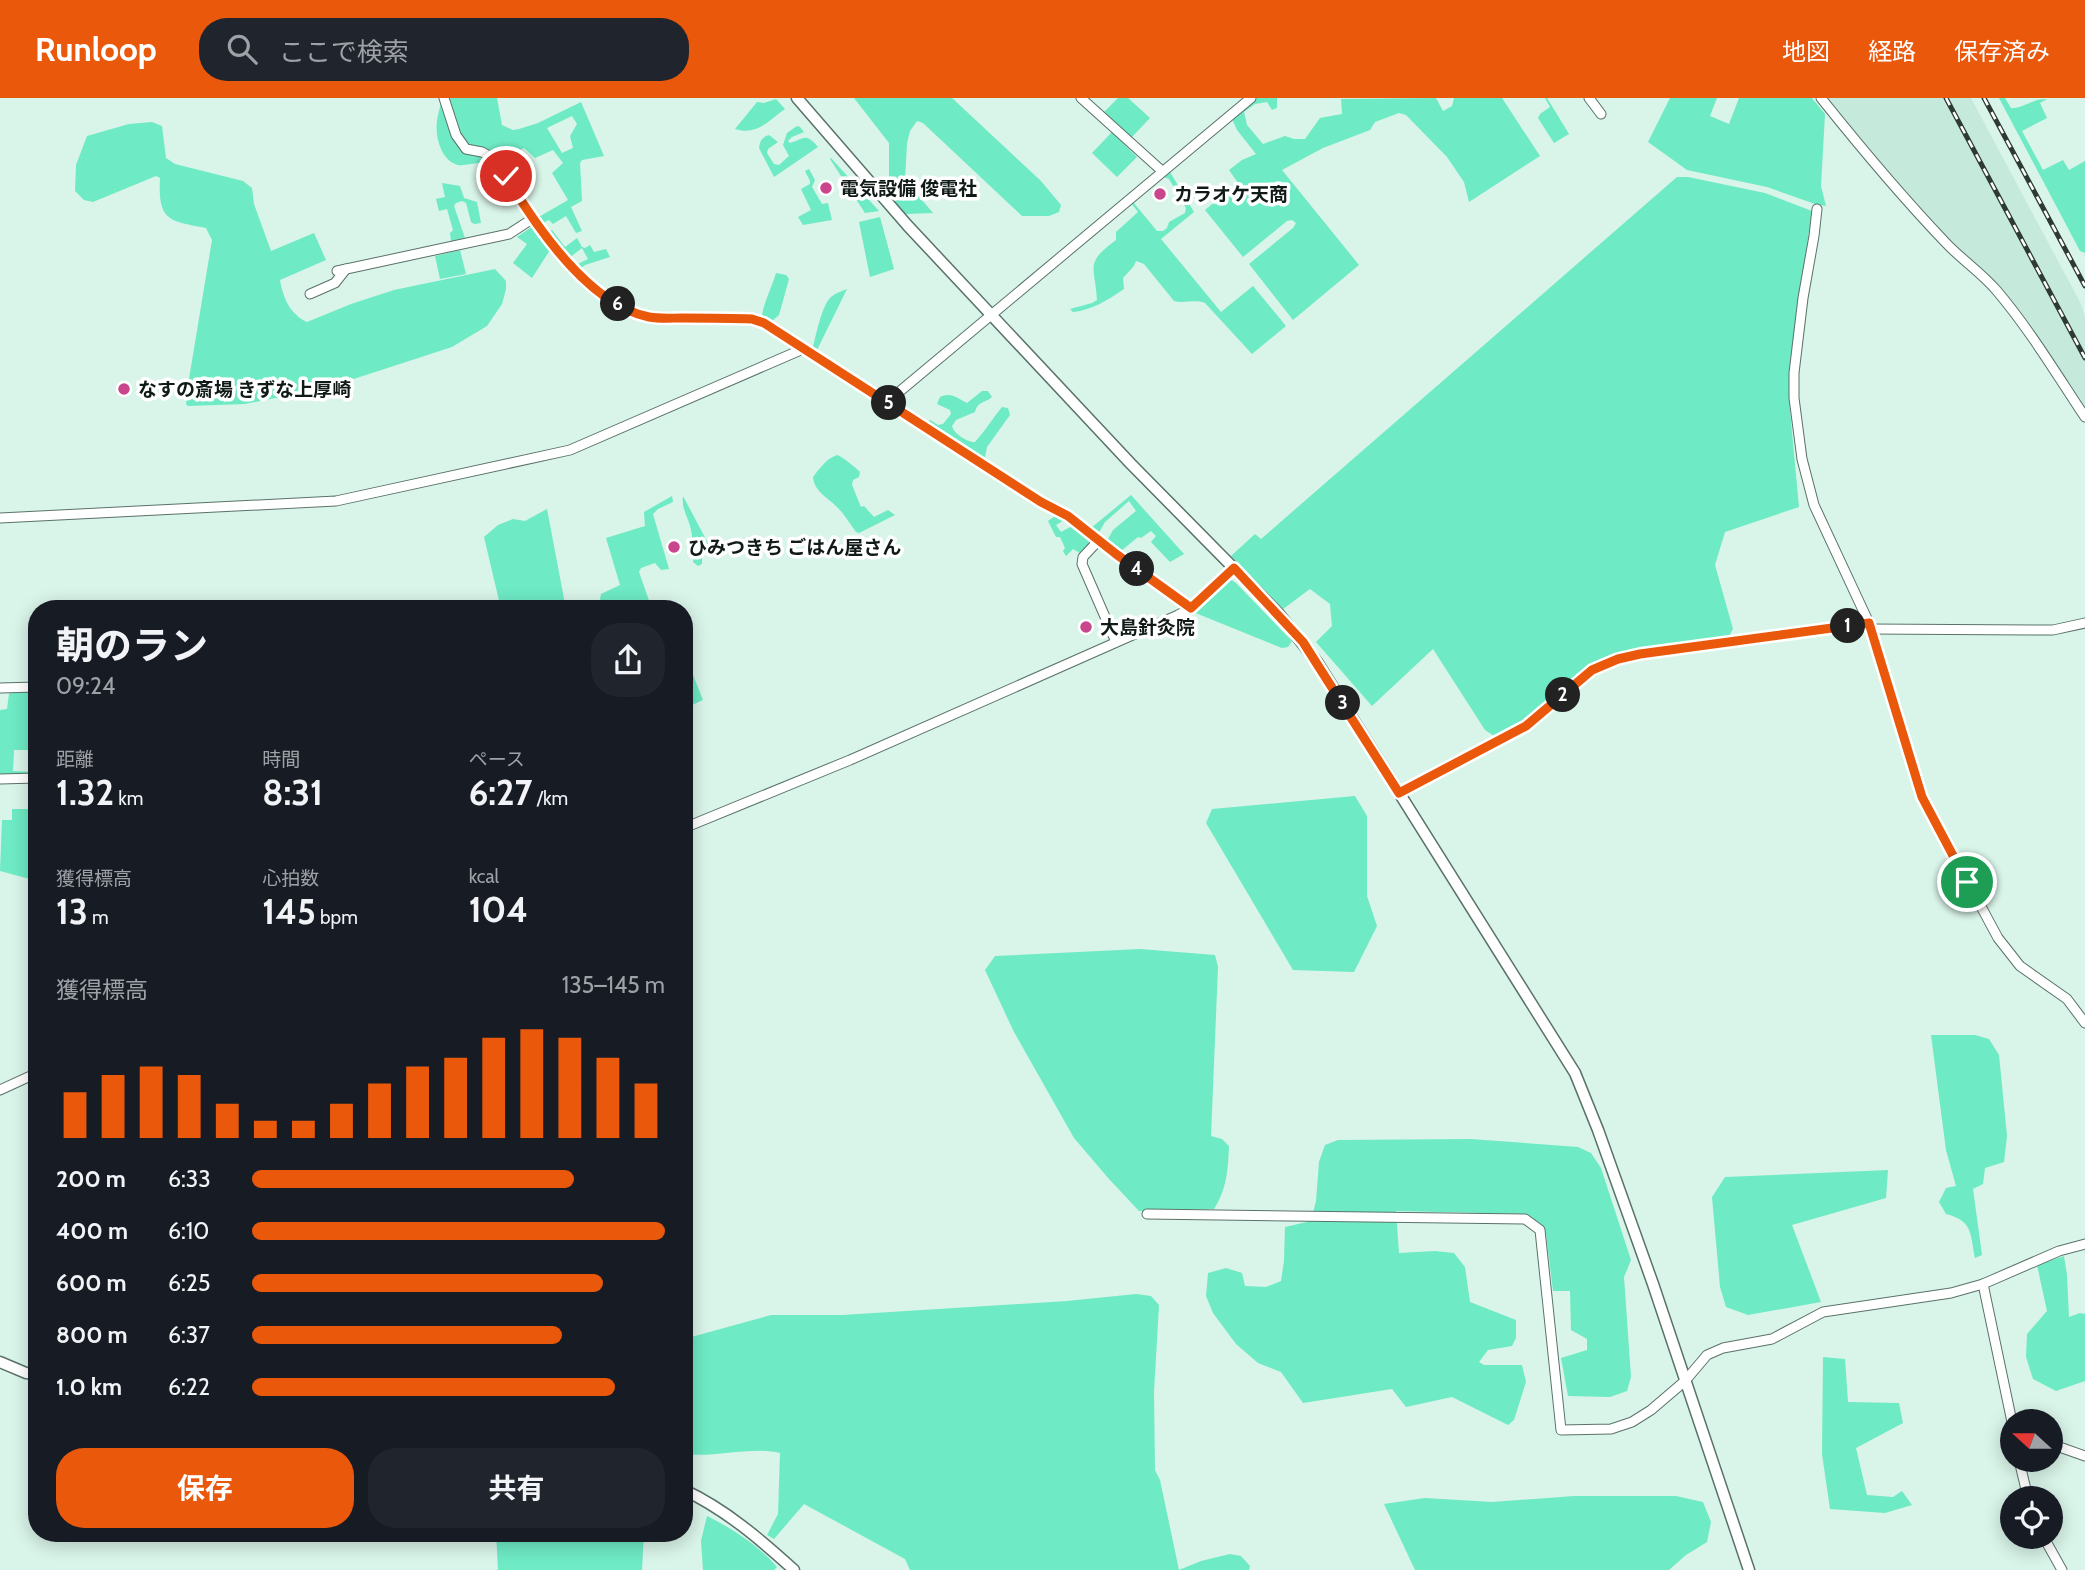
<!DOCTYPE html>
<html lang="ja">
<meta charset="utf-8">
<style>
:root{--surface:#171b24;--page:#20242c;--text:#f1f3f6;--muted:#9ea1a6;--accent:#ea580c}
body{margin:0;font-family:Cabin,"Noto Sans JP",sans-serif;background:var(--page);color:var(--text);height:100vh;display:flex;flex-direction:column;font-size:26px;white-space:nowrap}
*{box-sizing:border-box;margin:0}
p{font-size:23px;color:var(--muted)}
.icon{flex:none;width:38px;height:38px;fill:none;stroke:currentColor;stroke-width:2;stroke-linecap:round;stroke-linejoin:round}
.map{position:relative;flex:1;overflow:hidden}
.drawer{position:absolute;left:28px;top:502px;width:665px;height:942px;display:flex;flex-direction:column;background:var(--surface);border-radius:28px;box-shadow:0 4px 18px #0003}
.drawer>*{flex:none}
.needle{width:46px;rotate:291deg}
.tools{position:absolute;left:2000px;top:1311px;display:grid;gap:14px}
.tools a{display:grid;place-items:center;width:63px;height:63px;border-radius:50%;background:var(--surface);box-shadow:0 4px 18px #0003;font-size:35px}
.pin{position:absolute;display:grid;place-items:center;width:60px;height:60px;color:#fff;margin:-30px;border:4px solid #fff;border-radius:50%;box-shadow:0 2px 7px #0007}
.km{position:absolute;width:35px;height:35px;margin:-18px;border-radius:50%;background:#222;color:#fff;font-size:19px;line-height:35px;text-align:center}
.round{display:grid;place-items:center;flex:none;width:74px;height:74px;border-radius:28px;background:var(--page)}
.overview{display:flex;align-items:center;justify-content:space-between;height:119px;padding:0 28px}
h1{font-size:38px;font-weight:700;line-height:52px}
.metrics{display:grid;grid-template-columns:repeat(3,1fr);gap:10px;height:119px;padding:7px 28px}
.metrics div{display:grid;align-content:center}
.metrics b{font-size:35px;font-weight:700}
.metrics small{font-size:19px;font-weight:400}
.metrics p{font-size:19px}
.chart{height:196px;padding:14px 28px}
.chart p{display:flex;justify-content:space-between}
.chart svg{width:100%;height:126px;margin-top:7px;stroke:var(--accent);stroke-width:6}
.button{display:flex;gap:14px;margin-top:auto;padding:14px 28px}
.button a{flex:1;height:80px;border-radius:28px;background:var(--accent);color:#fff;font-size:28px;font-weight:700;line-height:80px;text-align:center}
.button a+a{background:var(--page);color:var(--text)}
ul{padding:0 28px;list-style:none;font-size:23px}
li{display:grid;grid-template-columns:112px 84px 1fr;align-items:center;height:52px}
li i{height:18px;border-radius:9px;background:var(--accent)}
header{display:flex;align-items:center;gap:42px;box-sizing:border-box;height:98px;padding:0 35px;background:var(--accent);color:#fff}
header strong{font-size:33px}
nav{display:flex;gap:38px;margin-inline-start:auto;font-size:24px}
.search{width:490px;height:63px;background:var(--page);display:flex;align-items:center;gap:18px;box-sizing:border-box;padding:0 24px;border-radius:28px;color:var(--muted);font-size:26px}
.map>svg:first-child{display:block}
.built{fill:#c5e9db}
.green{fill:#6eeac4;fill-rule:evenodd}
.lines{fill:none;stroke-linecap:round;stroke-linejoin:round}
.minor-casing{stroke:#5a7269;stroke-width:11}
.tertiary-casing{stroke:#5a7269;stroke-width:13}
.minor{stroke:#fff;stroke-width:9}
.tertiary{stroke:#fff;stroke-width:10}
.rail-casing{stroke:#2e3a36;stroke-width:5}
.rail{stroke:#fff;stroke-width:2.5;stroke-dasharray:8;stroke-linecap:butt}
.route-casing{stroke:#fff;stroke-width:14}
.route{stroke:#ea580c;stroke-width:9}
.poi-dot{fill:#c9468c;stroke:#fff;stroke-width:2.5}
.labels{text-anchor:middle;stroke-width:7;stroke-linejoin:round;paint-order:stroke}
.poi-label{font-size:19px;font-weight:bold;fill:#101a17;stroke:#fff;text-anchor:start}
</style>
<header>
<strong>Runloop</strong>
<div class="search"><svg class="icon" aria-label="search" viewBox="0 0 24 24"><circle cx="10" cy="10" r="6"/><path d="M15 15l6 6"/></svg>ここで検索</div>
<nav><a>地図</a><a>経路</a><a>保存済み</a></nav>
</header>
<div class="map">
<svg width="2085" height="1472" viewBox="0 0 2085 1472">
<rect width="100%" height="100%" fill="#d9f4e9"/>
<!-- built -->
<polygon class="built" points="1821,0 1971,0 2081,206 2085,219 2085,319 1996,192 1948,146"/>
<!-- green -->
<g class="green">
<path d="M 441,0 L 497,0 L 502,27 L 513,32 L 519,31 L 538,25 L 581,4 L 604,58 L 582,62 L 580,65 L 582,103 L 571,109 L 582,133 L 576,135 L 566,118 L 553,126 L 549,122 L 541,126 L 537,120 L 568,102 L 552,75 L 563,65 L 553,52 L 535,60 L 524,50 L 504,60 L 515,82 L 507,85 L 490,78 L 481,65 C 474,65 464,68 458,67 C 440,62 435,37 437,23 C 438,14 441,9 441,0 ZM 572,18 L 577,26 L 570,38 L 573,50 L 562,55 L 547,30 Z"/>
<polygon points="854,0 952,0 1041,83 1061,107 1059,114 1049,118 1022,118 923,25 917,23 910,33 907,45 905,82 933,115 905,116 882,91 889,80 889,45"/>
<polygon points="1118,0 1128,0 1150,20 1131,40 1104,14"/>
<polygon points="1256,0 1277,0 1277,10 1272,12 1267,4 1255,6 1244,14 1247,27 1263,46 1285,38 1294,41 1305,41 1320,20 1342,16 1341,1 1436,0 1443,13 1452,8 1454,0 1502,0 1540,58 1469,104 1464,84 1447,59 1406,17 1399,15 1375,24 1370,32 1323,50 1282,72 1359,167 1293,222 1249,166 1293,130 1296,125 1292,122 1287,123 1243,159 1205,112 1238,85 1229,72 1242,62 1256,56 1237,32 1232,21"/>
<polygon points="1545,0 1547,0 1569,36 1554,45 1538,20 1540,16 1550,9"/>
<polygon points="1670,0 1717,0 1710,18 1729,26 1739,0 1812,0 1825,16 1821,88 1826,108 1815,106 1767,89 1687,72 1648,44"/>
<path d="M 1999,0 L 2005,0 L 2011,10 C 2024,10 2034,0 2047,1 L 2040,5 L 2047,20 L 2022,33 L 2043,72 L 2063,62 L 2069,72 L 2085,63 L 2085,155 L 2080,153 Z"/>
<path d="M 776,1 L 785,11 C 768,23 757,38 735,31 L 757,4 L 764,5 Z"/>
<path d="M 152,24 L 162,28 L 166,60 L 175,66 L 243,83 L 252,90 L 254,106 L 271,153 L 314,135 L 326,162 L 280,182 C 283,200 290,216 307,224 L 351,206 L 394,192 L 495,171 L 506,183 L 506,191 L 502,206 L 487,228 L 452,249 L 326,290 L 245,306 L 188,308 L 186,306 L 188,287 L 212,142 L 206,130 C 167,123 158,122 160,80 L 156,78 L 93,104 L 84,102 L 75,93 L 76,67 L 87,38 L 129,26 Z"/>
<path d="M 797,28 L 800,29 L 804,34 L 792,39 L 788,43 L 790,45 C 805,41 805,34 818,49 L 774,79 L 759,50 C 760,43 762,39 769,37 L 778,44 L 768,51 L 767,55 L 774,66 L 779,67 L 789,58 L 783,47 L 787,35 Z"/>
<polygon points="1112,34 1137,59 1117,79 1092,55"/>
<polygon points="831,60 879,113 865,115 830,61"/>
<polygon points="809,71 815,82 812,89 822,106 828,105 832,122 803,127 798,119 811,112 801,91 810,86 810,83 805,73"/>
<path d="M 1167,74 L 1170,74 L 1194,114 L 1161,141 L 1221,214 L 1253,188 L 1286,228 L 1252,256 L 1205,205 C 1194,201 1184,206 1174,203 L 1144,166 L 1136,163 L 1134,168 L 1123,180 L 1124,191 C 1108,202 1092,212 1073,214 L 1070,211 L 1092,205 L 1097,202 C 1095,167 1084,166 1116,142 L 1116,134 L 1138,114 L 1131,105 L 1133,104 L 1157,133 L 1163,133 L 1167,130 L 1169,124 L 1185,115 L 1186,110 L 1169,81 L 1161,78 Z"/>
<polygon points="1677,79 1688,79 1765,95 1812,113 1789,271 1789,302 1799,409 1725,434 1715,467 1733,531 1726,544 1639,557 1592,572 1527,628 1500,642 1485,632 1433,551 1372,608 1316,544 1332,528 1330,506 1310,491 1283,511 1231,458 1255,436 1261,441"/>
<polygon points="442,85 460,88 464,100 477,104 481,125 474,126 471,124 466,105 462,103 456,105 454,108 465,140 451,143 450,135 453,132 447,111 439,113 436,101 445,99"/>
<polygon points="880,119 894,171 870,179 859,124"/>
<polygon points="533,128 552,149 532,180 513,165 527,146 517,139"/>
<polygon points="552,132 565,149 577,140 582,149 585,150 590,147 594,154 606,151 610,159 585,167 581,170 576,167 588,161 582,150 569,160 548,134"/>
<polygon points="460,152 466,176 440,181 435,158"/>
<path d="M 776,175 L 786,177 L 789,181 L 779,217 L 771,224 L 762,220 C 761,212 773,186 776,175 Z"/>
<path d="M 847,191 L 817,252 L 815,253 L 813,249 C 816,237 822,207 831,199 C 836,195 842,193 847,191 Z"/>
<path d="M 982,293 L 988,293 L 992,299 C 985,305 978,303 975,314 L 956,322 L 952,328 C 954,336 967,344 975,344 C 985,333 993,320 1002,309 L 1008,310 L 1010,317 L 987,349 L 985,359 L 982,362 L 927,327 L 927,324 L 930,322 L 938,327 L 943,326 L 951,316 L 950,312 L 937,306 L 940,299 C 952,294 956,300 967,305 Z"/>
<path d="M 837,357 C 843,359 855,369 860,374 L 859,379 L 853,382 L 852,387 L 861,409 L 864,408 L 874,419 L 888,412 L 895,417 L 859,435 L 856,434 C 850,426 845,417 838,410 C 829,400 814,394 813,379 C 820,370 826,361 837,357 Z"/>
<polygon points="1131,397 1184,456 1170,464 1151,444 1156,438 1151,433 1141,440 1138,439 1121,453 1107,443 1113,432 1136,413 1129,403 1105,424 1098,436 1091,430"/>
<polygon points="672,398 673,404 658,411 653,416 669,471 661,472 655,465 641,470 639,474 652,511 635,509 603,511 600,501 601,496 620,487 606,440 645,428 644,414"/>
<path d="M 683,398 L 709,447 L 702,458 L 702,466 L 698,468 L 693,464 L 694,458 L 699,452 L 698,446 L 693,444 C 692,440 692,436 691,432 C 689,420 681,411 683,398 Z"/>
<polygon points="547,411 565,506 562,511 501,511 484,439 498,427 513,421 525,423"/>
<polygon points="1058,416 1066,421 1056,427 1061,434 1074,427 1090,439 1088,447 1080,455 1073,451 1066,458 1063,453 1065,450 1060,439 1056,439 1048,423"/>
<polygon points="1222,481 1230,481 1236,485 1292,543 1288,549 1282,550 1193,514"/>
<polygon points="684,554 703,602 688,609 684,602"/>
<polygon points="37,591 37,652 14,652 13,673 35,674 37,672 37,676 0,677 0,612 7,611 9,596 12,592"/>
<polygon points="1355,698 1367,718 1367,798 1377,828 1354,874 1293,872 1206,725 1212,711"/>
<polygon points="12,711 32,711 32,722 37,722 37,783 0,773 2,722 12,722"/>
<path d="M 1140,851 L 1215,857 L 1218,869 L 1211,1038 L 1222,1041 L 1229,1048 C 1228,1071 1227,1091 1214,1111 L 1139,1113 L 1109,1081 L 1074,1040 L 1014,934 L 985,872 L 995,858 Z"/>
<path d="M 1931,937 L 1975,937 L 1989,941 L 1999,957 L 2007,1038 L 2004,1064 L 1985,1070 L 1983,1086 L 1973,1091 L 1982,1157 L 1975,1160 C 1970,1135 1973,1123 1946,1116 L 1939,1104 L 1946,1090 L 1956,1088 L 1946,1052 Z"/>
<polygon points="1471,1041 1578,1049 1591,1055 1601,1070 1631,1162 1624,1179 1631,1279 1627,1293 1610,1299 1568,1298 1561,1260 1587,1252 1587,1241 1571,1232 1570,1193 1553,1193 1546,1136 1544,1129 1527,1116 1396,1113 1399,1155 1435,1153 1454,1155 1465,1169 1470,1204 1516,1222 1516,1240 1512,1248 1488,1252 1479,1264 1484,1267 1522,1267 1526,1284 1514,1322 1508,1327 1452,1299 1406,1309 1392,1291 1303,1305 1281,1274 1258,1265 1236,1246 1213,1215 1206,1198 1208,1175 1226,1170 1242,1175 1245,1188 1266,1189 1281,1183 1284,1163 1285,1129 1311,1123 1316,1103 1319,1064 1325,1047 1338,1042"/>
<polygon points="1888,1072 1886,1100 1792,1127 1821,1204 1748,1217 1726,1209 1720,1189 1712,1099 1725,1079"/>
<polygon points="2064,1158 2067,1177 2069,1219 2080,1215 2085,1216 2085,1283 2056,1293 2033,1281 2026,1259 2027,1236 2047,1213 2037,1167"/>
<path d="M 1136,1196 L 1151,1198 L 1159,1207 L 1154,1294 L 1155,1372 L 1160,1382 L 1179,1472 L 910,1472 L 905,1461 L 804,1406 L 774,1441 L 767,1437 L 778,1416 L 780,1355 C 749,1348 716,1360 684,1356 L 684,1241 L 771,1217 L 842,1217 L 1067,1203 Z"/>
<polygon points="1823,1259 1845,1261 1848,1304 1899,1305 1903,1325 1856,1350 1867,1397 1893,1399 1902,1393 1912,1407 1885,1415 1830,1411 1822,1356"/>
<polygon points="1574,1398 1676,1398 1703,1404 1711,1424 1707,1444 1686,1457 1669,1472 1415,1472 1384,1406 1425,1400 1492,1404"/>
<path d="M 707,1418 C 733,1431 758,1447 777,1469 L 774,1472 L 703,1472 L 701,1443 Z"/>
<polygon points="496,1435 644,1435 642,1472 498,1472"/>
<polygon points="1230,1456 1241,1458 1250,1468 1249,1472 1179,1472 1201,1463"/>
</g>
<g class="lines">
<defs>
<g id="minor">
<polyline points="444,0 456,37 466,51 482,54 493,60 532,121 573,170 596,191 631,214 651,219 752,221 764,225 1027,395 1068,418 1116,456 1191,510"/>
<polyline points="1081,0 1162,73"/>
<polyline points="1589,0 1601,16"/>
<path d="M 1821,0 C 1861,50 1902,99 1946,145 C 1962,162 1982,175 1997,193 C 2030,232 2057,277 2085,319"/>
<polyline points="1817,111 1814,138 1803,200 1794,275 1794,300 1802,361 1814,407 1869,525 1922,699 1998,840 2020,868 2067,901 2085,925"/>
<polyline points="337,173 509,136 532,121"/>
<polyline points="310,196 335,185 346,171"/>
<polyline points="887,304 1251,0"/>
<polyline points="0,420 336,403 570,352 803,251"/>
<polyline points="1099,442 1083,459 1082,466 1116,544"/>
<polyline points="1870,531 2053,532 2085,525"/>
<polyline points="0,590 37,589"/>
<polyline points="0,681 37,680"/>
<polyline points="1399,695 1526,628 1592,572 1618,561 1640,556 1869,525"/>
<polyline points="684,730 850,662 1178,517 1191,510 1234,470"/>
<polyline points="0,992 37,975"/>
<polyline points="1147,1116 1525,1121 1540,1132 1561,1332 1611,1331 1632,1324 1651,1312 1685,1283 1707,1257 1723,1250 1772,1241 1823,1214 1951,1195 1983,1186 2059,1153 2085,1146"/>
<polyline points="1983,1186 2012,1324"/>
<polyline points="2051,1346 2085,1358"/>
<polyline points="2019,1362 2028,1400"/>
<polyline points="2043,1438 2062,1472"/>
</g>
<g id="tertiary">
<polyline points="797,0 908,128 1131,366 1279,516 1317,564 1575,975 1598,1032 1653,1186 1749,1472"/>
<polyline points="0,1264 26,1275 37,1276"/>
<path d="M 684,1392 C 725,1411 761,1442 794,1472"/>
</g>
</defs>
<!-- minor casing -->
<use href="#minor" class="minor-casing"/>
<!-- tertiary casing -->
<use href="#tertiary" class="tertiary-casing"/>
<!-- minor -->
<use href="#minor" class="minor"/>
<!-- tertiary -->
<use href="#tertiary" class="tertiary"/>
<defs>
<g id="rail">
<polyline points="1946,0 2085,260"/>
<polyline points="1984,0 2085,188"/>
</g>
</defs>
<!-- rail casing -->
<use href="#rail" class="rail-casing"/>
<!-- rail -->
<use href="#rail" class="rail"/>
</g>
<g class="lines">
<defs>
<path id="route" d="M 506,78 C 535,127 589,207 649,219 C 660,221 671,220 682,220 C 705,220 729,220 752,221 L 764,225 L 1041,404 L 1068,418 L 1116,456 L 1191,510 L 1234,470 L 1303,544 L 1399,695 L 1526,628 L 1592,572 L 1618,561 L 1640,556 L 1869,525 L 1922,699 L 1967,784"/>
</defs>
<!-- route casing -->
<use href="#route" class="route-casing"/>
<!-- route -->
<use href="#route" class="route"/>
</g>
<!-- markers -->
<g class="poi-dot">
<circle cx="826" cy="90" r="7"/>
<circle cx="1160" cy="96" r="7"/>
<circle cx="124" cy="291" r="7"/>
<circle cx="674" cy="449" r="7"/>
<circle cx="1086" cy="529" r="7"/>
</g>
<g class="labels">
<!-- poi labels -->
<g class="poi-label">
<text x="840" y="97">電気設備 俊電社</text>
<text x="1174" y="103">カラオケ天商</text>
<text x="138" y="298">なすの斎場 きずな上厚崎</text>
<text x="688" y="456">ひみつきち ごはん屋さん</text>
<text x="1100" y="536">大島針灸院</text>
</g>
</g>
</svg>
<div class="tools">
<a><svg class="needle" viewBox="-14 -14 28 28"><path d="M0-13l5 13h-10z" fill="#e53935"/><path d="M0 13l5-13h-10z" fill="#9ea1a6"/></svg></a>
<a><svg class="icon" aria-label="locate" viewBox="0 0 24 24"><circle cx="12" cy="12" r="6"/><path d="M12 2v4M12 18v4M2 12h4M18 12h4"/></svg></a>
</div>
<div class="pin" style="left:1967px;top:784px;background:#1e9e55"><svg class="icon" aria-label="arrive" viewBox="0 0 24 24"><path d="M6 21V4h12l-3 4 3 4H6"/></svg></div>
<div class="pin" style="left:506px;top:78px;background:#d93025"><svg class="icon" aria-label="check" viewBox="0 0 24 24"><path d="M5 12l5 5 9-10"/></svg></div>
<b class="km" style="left:1848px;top:528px">1</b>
<b class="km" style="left:1563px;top:597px">2</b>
<b class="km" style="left:1343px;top:605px">3</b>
<b class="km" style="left:1137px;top:471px">4</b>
<b class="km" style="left:889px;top:305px">5</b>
<b class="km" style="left:618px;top:206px">6</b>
<section class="drawer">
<div class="overview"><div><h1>朝のラン</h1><p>09:24</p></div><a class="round"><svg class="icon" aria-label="share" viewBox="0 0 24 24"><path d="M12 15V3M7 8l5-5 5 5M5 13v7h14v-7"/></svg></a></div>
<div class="metrics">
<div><p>距離</p><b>1.32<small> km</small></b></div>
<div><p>時間</p><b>8:31</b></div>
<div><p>ペース</p><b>6:27<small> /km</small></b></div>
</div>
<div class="metrics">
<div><p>獲得標高</p><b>13<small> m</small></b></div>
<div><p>心拍数</p><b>145<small> bpm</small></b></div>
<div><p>kcal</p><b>104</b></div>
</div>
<div class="chart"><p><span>獲得標高</span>135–145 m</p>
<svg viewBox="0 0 160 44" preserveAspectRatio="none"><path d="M5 44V28M15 44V22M25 44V19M35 44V22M45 44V32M55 44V38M65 44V38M75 44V32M85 44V25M95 44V19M105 44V16M115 44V9M125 44V6M135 44V9M145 44V16M155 44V25"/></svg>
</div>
<ul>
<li><b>200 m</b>6:33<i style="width:78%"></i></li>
<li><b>400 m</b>6:10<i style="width:100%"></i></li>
<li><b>600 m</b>6:25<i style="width:85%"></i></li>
<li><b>800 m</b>6:37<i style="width:75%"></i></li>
<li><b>1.0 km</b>6:22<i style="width:88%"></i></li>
</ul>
<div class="button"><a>保存</a><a>共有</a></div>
</section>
</div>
